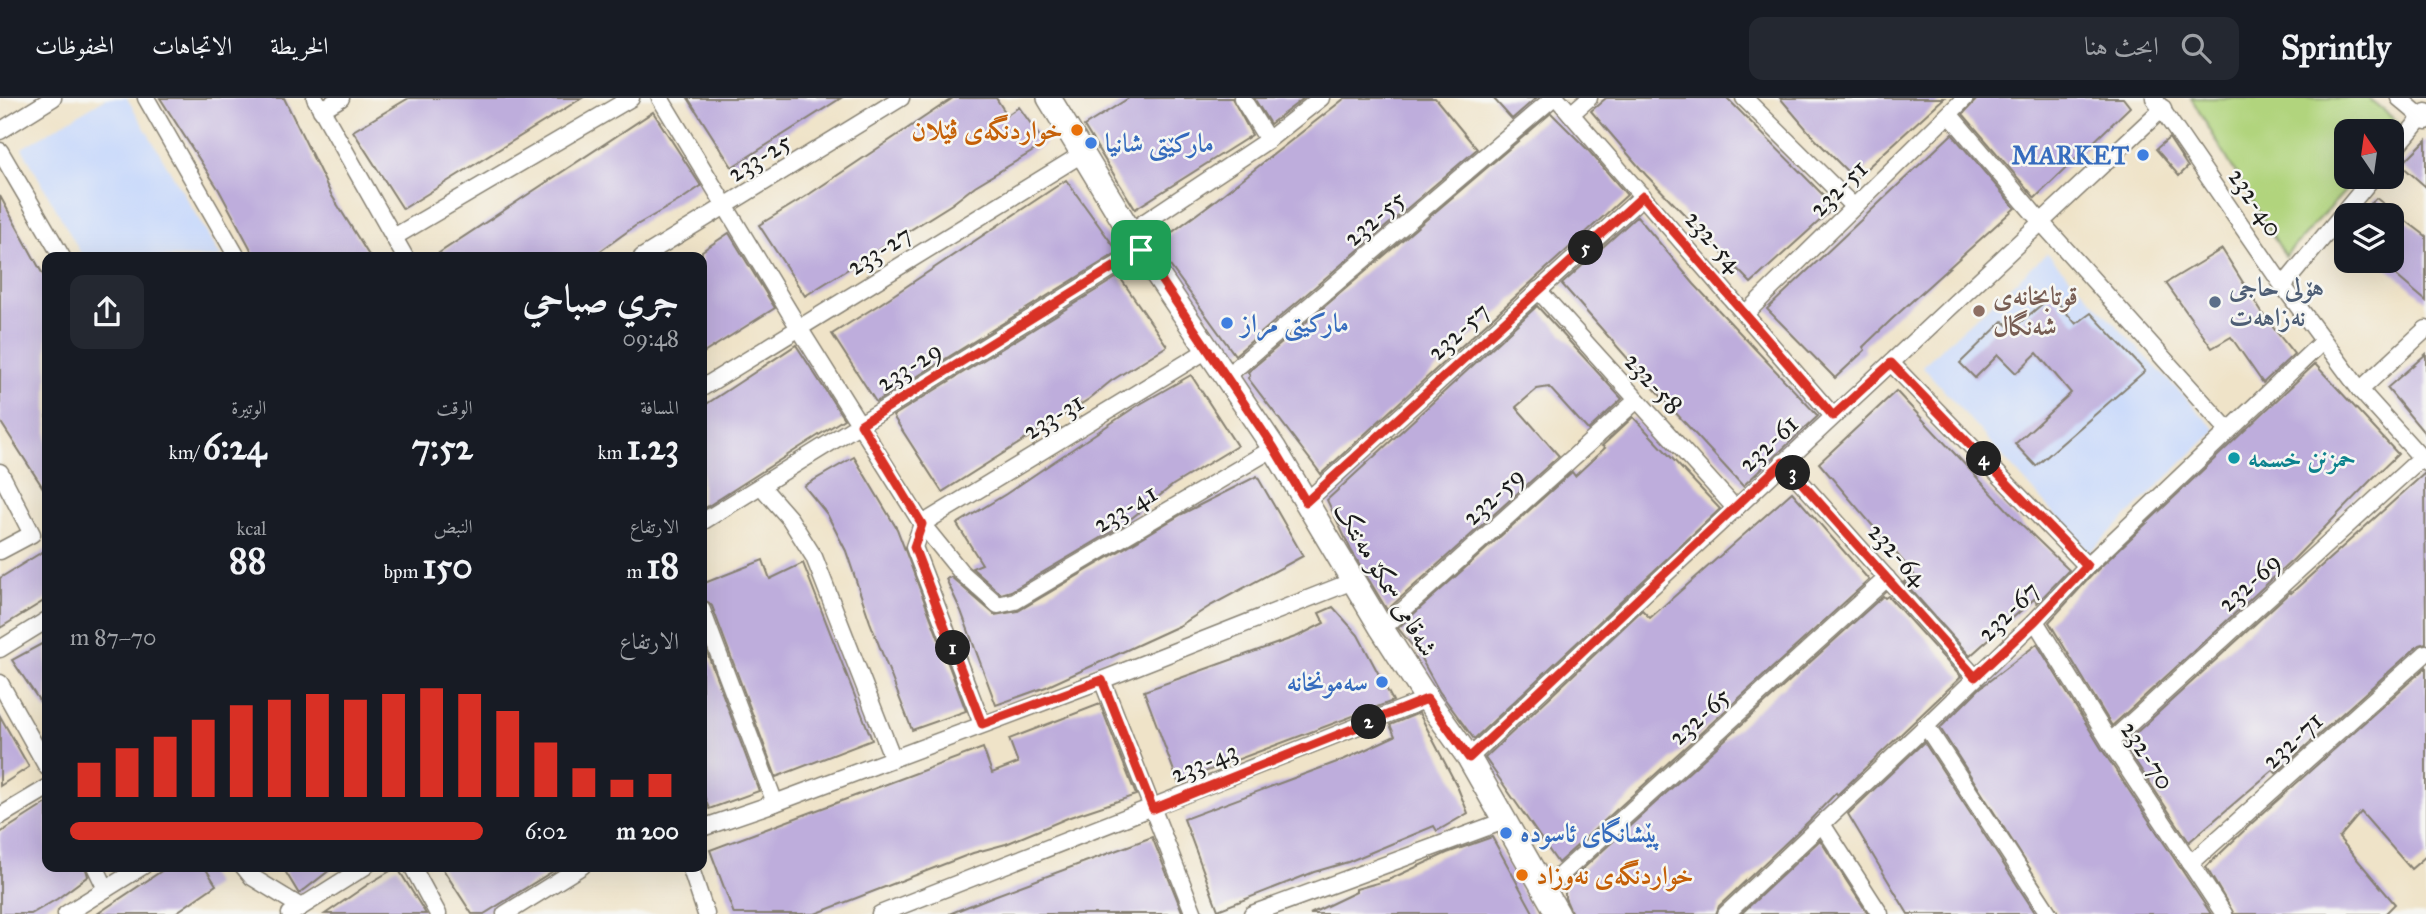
<!DOCTYPE html>
<html lang="ar">
<meta charset="utf-8">
<style>
:root{--surface:#171b24;--page:#242831;--text:#f1f3f6;--muted:#9ea1a6;--line:#363941;--accent:#d93025}
body{margin:0;font-family:"IM FELL Great Primer",Amiri,serif;background:var(--page);color:var(--text);direction:rtl;height:100vh;display:flex;flex-direction:column;font-size:26px;white-space:nowrap}
*{box-sizing:border-box;margin:0}
p{font-size:23px;color:var(--muted)}
.icon{flex:none;width:38px;height:38px;fill:none;stroke:currentColor;stroke-width:2;stroke-linecap:round;stroke-linejoin:round}
.map{position:relative;flex:1;overflow:hidden;direction:ltr}
.sheet{position:absolute;left:42px;top:154px;width:665px;height:620px;display:flex;flex-direction:column;background:var(--surface);border-radius:14px;box-shadow:0 7px 28px #0002;direction:rtl}
.sheet>*{flex:none}
.needle{width:46px;rotate:347deg}
.fabs{position:absolute;left:2334px;top:21px;display:grid;gap:14px}
.fabs a{display:grid;place-items:center;width:70px;height:70px;border-radius:14px;background:var(--surface);box-shadow:0 7px 28px #0002;font-size:35px}
.pin{position:absolute;display:grid;place-items:center;width:60px;height:60px;color:#fff;margin:-30px;border-radius:14px;box-shadow:0 4px 10px #0006}
.km{position:absolute;width:35px;height:35px;margin:-18px;border-radius:50%;background:#222;color:#fff;font-size:19px;line-height:35px;text-align:center}
.round{display:grid;place-items:center;flex:none;width:74px;height:74px;border-radius:14px;background:var(--page)}
.overview{display:flex;align-items:center;justify-content:space-between;height:119px;padding:0 28px}
h1{font-size:38px;font-weight:700;line-height:52px}
.stats{display:grid;grid-template-columns:repeat(3,1fr);gap:10px;height:119px;padding:7px 28px}
.stats div{display:grid;align-content:center}
.stats b{font-size:35px;font-weight:700}
.stats small{font-size:19px;font-weight:400}
.stats p{font-size:19px}
.chart{height:196px;padding:14px 28px}
.chart p{display:flex;justify-content:space-between}
.chart svg{width:100%;height:126px;margin-top:7px;stroke:var(--accent);stroke-width:6}
ul{padding:0 28px;list-style:none;font-size:23px}
li{display:grid;grid-template-columns:112px 84px 1fr;align-items:center;height:52px}
li i{height:18px;border-radius:9px;background:var(--accent)}
header{display:flex;align-items:center;gap:42px;box-sizing:border-box;height:98px;padding:0 35px;background:var(--surface);border-bottom:2px solid var(--line)}
header strong{font-size:33px}
nav{display:flex;gap:38px;margin-inline-start:auto;font-size:24px}
.search{width:490px;height:63px;background:var(--page);display:flex;align-items:center;gap:18px;box-sizing:border-box;padding:0 24px;border-radius:14px;color:var(--muted);font-size:26px}
.map>svg:first-child{display:block}
.built{fill:#ccdbfa}
.green{fill:#b1d47d;stroke:#66784c;stroke-width:2}
.building{fill:#beaddc}
.lines{fill:none;stroke-linecap:round;stroke-linejoin:round}
.street-casing{stroke:#868072;stroke-width:19}
.secondary-casing{stroke:#868072;stroke-width:26}
.street{stroke:#fff;stroke-width:16}
.secondary{stroke:#fff;stroke-width:23}
.route-casing{stroke:#fff;stroke-width:14}
.route{stroke:#d93025;stroke-width:9}
.food-dot{fill:#e8710a;stroke:#f6f6f2;stroke-width:2.5}
.shop-dot{fill:#3f7fe0;stroke:#f6f6f2;stroke-width:2.5}
.service-dot{fill:#5c6f8a;stroke:#f6f6f2;stroke-width:2.5}
.education-dot{fill:#8d6e63;stroke:#f6f6f2;stroke-width:2.5}
.culture-dot{fill:#0f9aa8;stroke:#f6f6f2;stroke-width:2.5}
.labels{text-anchor:middle;stroke-width:5;stroke-linejoin:round;paint-order:stroke}
.food-label{font-size:26px;font-weight:bold;fill:#c56008;stroke:#f6f6f2;text-anchor:end}
.shop-label{font-size:26px;font-weight:bold;fill:#366cbe;stroke:#f6f6f2;text-anchor:start}
.street-label{font-size:26px;fill:#1c1c1c;stroke:#f6f6f2}
.service-label{font-size:26px;font-weight:bold;fill:#4e5e75;stroke:#f6f6f2;text-anchor:start}
.education-label{font-size:26px;font-weight:bold;fill:#785e54;stroke:#f6f6f2;text-anchor:start}
.culture-label{font-size:26px;font-weight:bold;fill:#0d838f;stroke:#f6f6f2;text-anchor:start}
</style>
<header>
<strong>Sprintly</strong>
<div class="search"><svg class="icon" aria-label="search" viewBox="0 0 24 24"><circle cx="10" cy="10" r="6"/><path d="M15 15l6 6"/></svg>ابحث هنا</div>
<nav><a>الخريطة</a><a>الاتجاهات</a><a>المحفوظات</a></nav>
</header>
<div class="map">
<svg width="2426" height="816" viewBox="0 0 2426 816">
<rect width="100%" height="100%" fill="#f6f6f2"/>
<filter id="ink" filterUnits="userSpaceOnUse"><feTurbulence type="fractalNoise" baseFrequency=".0143" numOctaves="2"/><feDisplacementMap in="SourceGraphic" scale="14" xChannelSelector="R" yChannelSelector="G"/><feConvolveMatrix kernelMatrix="1 2 1 2 8 2 1 2 1" color-interpolation-filters="sRGB"/></filter>
<filter id="wash" filterUnits="userSpaceOnUse"><feTurbulence type="fractalNoise" baseFrequency=".00686" numOctaves="4" result="noise"/><feDisplacementMap in="SourceGraphic" scale="28" xChannelSelector="R" yChannelSelector="G"/><feGaussianBlur stdDeviation="1.57" result="paint"/><feColorMatrix in="noise" values="0 0 0 0 0 0 0 0 0 0 0 0 0 0 0 0 0 1.4 0 .05"/><feComposite in="paint" operator="in"/></filter>
<g filter="url(#wash)">
<rect width="100%" height="100%" fill="#efe3c8"/>
<!-- built -->
<g class="built">
<polygon points="106,0 127,0 221,159 83,159 22,50"/>
<polygon points="2047,155 2216,332 2089,455 1922,268"/>
</g>
<!-- green -->
<polygon class="green" points="2191,0 2368,0 2404,29 2392,42 2392,33 2347,33 2347,79 2358,79 2285,158"/>
<g id="blocks">
<!-- building -->
<g class="building">
<polygon points="160,0 284,0 332,98 370,159 255,159 219,92"/>
<polygon points="409,0 582,0 403,111 353,33"/>
<polygon points="688,0 841,0 732,69"/>
<polygon points="953,0 996,0 1007,17 1019,9 1045,46 975,88 952,106 805,198 759,127 808,97"/>
<polygon points="1129,0 1232,0 1252,37 1135,111 1084,28"/>
<polygon points="1254,0 1304,0 1270,26"/>
<polygon points="1345,0 1435,0 1477,51 1235,257 1155,147 1217,101"/>
<polygon points="1493,0 1536,0 1512,21"/>
<polygon points="1606,0 1727,0 1835,109 1751,185 1646,77 1591,13"/>
<polygon points="1780,0 1944,0 1855,81 1814,40"/>
<polygon points="1978,0 2123,0 2130,9 2035,100 1963,16"/>
<polygon points="653,14 701,88 682,101 635,128 592,159 433,159"/>
<polygon points="1551,15 1588,52 1627,97 1321,376 1248,280 1250,278 1248,274"/>
<polygon points="1952,36 2015,110 1891,222 1863,249 1865,252 1835,280 1767,211"/>
<polygon points="2169,40 2188,69 2179,78 2156,51"/>
<polygon points="2426,42 2426,89 2401,67"/>
<polygon points="1066,82 1118,154 876,304 832,236 880,206"/>
<polygon points="0,98 47,184 47,396 0,323"/>
<polygon points="2376,100 2426,138 2426,203 2379,163 2392,163 2392,117 2360,117"/>
<polygon points="1637,118 1694,186 1818,318 1743,388 1674,313 1562,186"/>
<polygon points="729,135 775,210 702,256 702,153"/>
<polygon points="2222,151 2264,218 2294,256 2263,285 2231,239 2212,250 2166,185"/>
<polygon points="1119,178 1167,248 1111,283 1089,301 942,394 893,318"/>
<polygon points="2052,198 2076,226 2091,215 2145,273 2036,368 2015,346 2071,295 2037,255 2016,275 1998,257 1975,280 1960,265 2003,223 2012,231"/>
<polygon points="1537,208 1622,301 1588,332 1549,289 1537,291 1516,309 1559,358 1387,512 1351,452 1327,402"/>
<polygon points="796,247 844,321 702,412 702,309"/>
<polygon points="2426,256 2426,337 2387,290"/>
<polygon points="2315,266 2398,356 2372,381 2294,461 2112,628 2049,524 2094,475"/>
<polygon points="1191,277 1237,348 1173,387 1123,427 1011,493 1001,496 972,470 982,466 957,426 1006,396 1135,309"/>
<polygon points="1896,293 2014,419 2069,472 2037,505 2034,501 1970,558 1904,484 1914,476 1819,365"/>
<polygon points="1633,319 1720,411 1474,641 1439,593 1418,555 1398,530 1572,374 1575,378 1605,350 1602,348"/>
<polygon points="854,359 897,431 966,613 912,632 870,524 846,453 827,416 804,388"/>
<polygon points="2425,375 2426,545 2419,547 2276,675 2273,672 2189,744 2124,646 2290,494 2291,495"/>
<polygon points="1257,378 1303,458 1210,508 1179,528 1046,589 996,607 961,513 946,481 951,479 995,517 1018,513 1182,416"/>
<polygon points="1792,394 1869,482 1558,765 1485,660 1642,512 1650,520"/>
<polygon points="47,451 47,501 0,530 0,480"/>
<polygon points="763,462 770,481 803,465 872,642 776,679 712,508 708,504 702,502 702,486"/>
<polygon points="1883,498 1885,500 1888,498 1961,579 1837,697 1836,695 1809,723 1719,808 1716,816 1572,816 1565,800 1565,787"/>
<polygon points="1333,509 1358,537 1393,603 1178,684 1144,593 1298,538 1324,525 1319,515"/>
<polygon points="702,541 759,693 709,711 702,692"/>
<polygon points="47,543 47,614 12,562"/>
<polygon points="2037,546 2101,650 2211,816 2059,816 1940,630 1980,590"/>
<polygon points="2426,569 2426,758 2411,771 2361,714 2339,740 2395,806 2385,816 2234,816 2206,769 2251,726"/>
<polygon points="1100,606 1136,697 1070,719 1006,746 973,755 815,816 734,816 710,752 983,650 992,675 1018,665 1009,641"/>
<polygon points="1419,615 1457,688 1468,715 1437,733 1434,728 1348,764 1314,774 1218,812 1184,721 1345,661 1395,638 1390,627"/>
<polygon points="0,618 29,669 0,688"/>
<polygon points="1924,644 2036,816 1908,816 1848,716"/>
<polygon points="47,705 47,768 85,768 88,778 57,801 31,816 0,816 0,735"/>
<polygon points="1152,739 1183,816 949,816 991,799"/>
<polygon points="1492,739 1534,816 1310,816 1356,794 1356,791 1388,782 1447,755"/>
<polygon points="1820,742 1868,816 1741,816"/>
<polygon points="169,768 204,768 216,787 174,816 97,816"/>
<polygon points="282,768 335,768 299,796"/>
<polygon points="441,768 561,768 484,816 472,816"/>
<polygon points="397,769 426,816 325,816 370,785"/>
</g>
</g>
</g>
<g filter="url(#ink)">
<use href="#blocks" fill-opacity="0" stroke="#868072" stroke-width="2"/>
<g class="lines">
<defs>
<g id="street">
<polyline points="146,0 237,159"/>
<polyline points="315,0 405,159"/>
<polyline points="660,0 799,230 922,426 961,474 998,507 1015,503 1274,350"/>
<polyline points="1242,0 1268,42"/>
<polyline points="1557,0 1833,318"/>
<polyline points="1744,0 1854,109"/>
<polyline points="2154,0 2283,188 2360,292 2426,365"/>
<polyline points="2399,0 2426,23"/>
<polyline points="321,12 341,0"/>
<polyline points="1571,16 1589,0"/>
<polyline points="1950,17 2041,124 2228,332"/>
<polyline points="0,33 53,0"/>
<polyline points="0,53 62,159"/>
<polyline points="2392,55 2426,14"/>
<polyline points="1130,134 1268,42 1321,0"/>
<polyline points="394,139 631,0"/>
<polyline points="642,159 901,0"/>
<polyline points="2283,188 2373,79"/>
<polyline points="1538,192 1735,410"/>
<polyline points="1745,216 1965,0"/>
<polyline points="1891,265 2087,468"/>
<polyline points="1227,278 1553,0"/>
<polyline points="702,290 1082,56"/>
<polyline points="2360,292 2426,231"/>
<polyline points="1783,364 1975,579"/>
<polyline points="0,374 32,436 0,453"/>
<polyline points="761,388 790,421 814,459 893,661"/>
<polyline points="1306,404 1643,98"/>
<polyline points="702,424 1141,152"/>
<polyline points="922,426 1209,251"/>
<polyline points="922,426 914,449 982,626"/>
<polyline points="702,512 775,705"/>
<polyline points="2035,523 2110,644 2224,816"/>
<polyline points="1382,531 1637,302"/>
<polyline points="0,551 47,522"/>
<polyline points="1102,582 1194,816"/>
<polyline points="0,585 47,669"/>
<polyline points="1926,628 2049,816"/>
<polyline points="2110,644 2421,360"/>
<polyline points="1469,660 2163,10"/>
<polyline points="0,718 47,690"/>
<polyline points="1822,726 1880,816"/>
<polyline points="702,730 775,705 1102,582 1353,483"/>
<polyline points="2190,766 2426,555"/>
<polyline points="95,768 106,791"/>
<polyline points="243,768 252,779 301,809"/>
<polyline points="412,768 438,816"/>
<polyline points="690,768 706,816"/>
<polyline points="1544,792 1887,480"/>
<polyline points="66,816 143,768"/>
<polyline points="290,816 366,768"/>
<polyline points="505,816 582,768"/>
<polyline points="880,816 1427,601"/>
<polyline points="1252,816 1504,723"/>
<polyline points="1726,816 1926,628 2035,523 2087,468 2323,243"/>
</g>
<polyline id="secondary" points="1049,0 1141,152 1274,350 1382,531 1427,601 1469,660 1558,816"/>
</defs>
<!-- street casing -->
<use href="#street" class="street-casing"/>
<!-- secondary casing -->
<use href="#secondary" class="secondary-casing"/>
<!-- street -->
<use href="#street" class="street"/>
<!-- secondary -->
<use href="#secondary" class="secondary"/>
</g>
</g>
<g class="lines" filter="url(#ink)">
<defs>
<polygon id="route" points="1643,98 1833,318 1891,265 2087,468 2035,523 1975,579 1783,364 1469,660 1427,601 1153,711 1102,582 982,626 914,449 922,426 861,326 1141,152 1274,350 1306,404"/>
</defs>
<!-- route casing -->
<use href="#route" class="route-casing"/>
<!-- route -->
<use href="#route" class="route"/>
</g>
<!-- markers -->
<g class="food-dot">
<circle cx="1077" cy="32" r="7"/>
<circle cx="1522" cy="777" r="7"/>
</g>
<g class="shop-dot">
<circle cx="1091" cy="45" r="7"/>
<circle cx="2143" cy="57" r="7"/>
<circle cx="1227" cy="225" r="7"/>
<circle cx="1382" cy="584" r="7"/>
<circle cx="1506" cy="735" r="7"/>
</g>
<circle class="service-dot" cx="2215" cy="204" r="7"/>
<circle class="education-dot" cx="1979" cy="213" r="7"/>
<circle class="culture-dot" cx="2234" cy="360" r="7"/>
<g class="labels">
<!-- food labels -->
<g class="food-label">
<text x="1063" y="41">خواردنگەی ڤێلان</text>
<text x="1536" y="786" text-anchor="start">خواردنگەی نەوزاد</text>
</g>
<!-- shop labels -->
<g class="shop-label">
<text x="1105" y="54">مارکێتی شانیا</text>
<text x="2129" y="66" text-anchor="end">MARKET</text>
<text x="1241" y="234">مارکیتی مراز</text>
<text x="1368" y="593" text-anchor="end">سەمونخانە</text>
<text x="1520" y="744">پێشانگای ئاسودە</text>
</g>
<!-- street labels -->
<g class="street-label">
<text transform="translate(759 59) rotate(-32)" y="9">233-25</text>
<text transform="translate(1838 90) rotate(-44)" y="9">232-51</text>
<text transform="translate(2256 104) rotate(56)" y="9">232-40</text>
<text transform="translate(1374 120) rotate(-40)" y="9">232-55</text>
<text transform="translate(1714 143) rotate(49)" y="9">232-54</text>
<text transform="translate(879 152) rotate(-32)" y="9">233-27</text>
<text transform="translate(1458 233) rotate(-42)" y="9">232-57</text>
<text transform="translate(909 268) rotate(-32)" y="9">233-29</text>
<text transform="translate(1654 285) rotate(48)" y="9">232-58</text>
<text transform="translate(1053 318) rotate(-31)" y="9">233-31</text>
<text transform="translate(1768 345) rotate(-43)" y="9">232-61</text>
<text transform="translate(1493 398) rotate(-42)" y="9">232-59</text>
<text transform="translate(1125 410) rotate(-31)" y="9">233-41</text>
<text transform="translate(1898 456) rotate(48)" y="9">232-64</text>
<text transform="translate(1386 481) rotate(59)" y="9">شەقامی سمکۆ مەنتک</text>
<text transform="translate(2249 484) rotate(-42)" y="9">232-69</text>
<text transform="translate(2008 513) rotate(-44)" y="9">232-67</text>
<text transform="translate(1699 618) rotate(-42)" y="9">232-65</text>
<text transform="translate(2292 642) rotate(-42)" y="9">232-71</text>
<text transform="translate(2148 657) rotate(57)" y="9">232-70</text>
<text transform="translate(1204 664) rotate(-22)" y="9">233-43</text>
</g>
<!-- service labels -->
<g class="service-label">
<text x="2229" y="198">هۆلی حاجی<tspan x="2229" dy="30">نەزاهەت</tspan></text>
</g>
<!-- education labels -->
<g class="education-label">
<text x="1993" y="207">قوتابخانەی<tspan x="1993" dy="30">شەنگال</tspan></text>
</g>
<!-- culture labels -->
<g class="culture-label">
<text x="2248" y="369">حمزنن خسمه</text>
</g>
</g>
</svg>
<div class="fabs">
<a><svg class="needle" viewBox="-14 -14 28 28"><path d="M0-13l5 13h-10z" fill="#e53935"/><path d="M0 13l5-13h-10z" fill="#9ea1a6"/></svg></a>
<a><svg class="icon" aria-label="layers" viewBox="0 0 24 24"><path d="M12 4l9 5-9 5-9-5zM3 14l9 5 9-5"/></svg></a>
</div>
<div class="pin" style="left:1141px;top:152px;background:#1e9e55"><svg class="icon" aria-label="arrive" viewBox="0 0 24 24"><path d="M6 21V4h12l-3 4 3 4H6"/></svg></div>
<b class="km" style="left:953px;top:550px">1</b>
<b class="km" style="left:1369px;top:624px">2</b>
<b class="km" style="left:1793px;top:375px">3</b>
<b class="km" style="left:1984px;top:361px">4</b>
<b class="km" style="left:1586px;top:150px">5</b>
<section class="sheet">
<div class="overview"><div><h1>جري صباحي</h1><p>09:48</p></div><a class="round"><svg class="icon" aria-label="share" viewBox="0 0 24 24"><path d="M12 15V3M7 8l5-5 5 5M5 13v7h14v-7"/></svg></a></div>
<div class="stats">
<div><p>المسافة</p><b>1.23<small> km</small></b></div>
<div><p>الوقت</p><b>7:52</b></div>
<div><p>الوتيرة</p><b>6:24<small> /km</small></b></div>
</div>
<div class="stats">
<div><p>الارتفاع</p><b>18<small> m</small></b></div>
<div><p>النبض</p><b>150<small> bpm</small></b></div>
<div><p>kcal</p><b>88</b></div>
</div>
<div class="chart"><p><span>الارتفاع</span>70–87 m</p>
<svg viewBox="0 0 160 44" preserveAspectRatio="none"><path d="M5 44V32M15 44V27M25 44V23M35 44V17M45 44V12M55 44V10M65 44V8M75 44V10M85 44V8M95 44V6M105 44V8M115 44V14M125 44V25M135 44V34M145 44V38M155 44V36"/></svg>
</div>
<ul>
<li><b>200 m</b>6:02<i style="width:100%"></i></li>
</ul>
</section>
</div>
